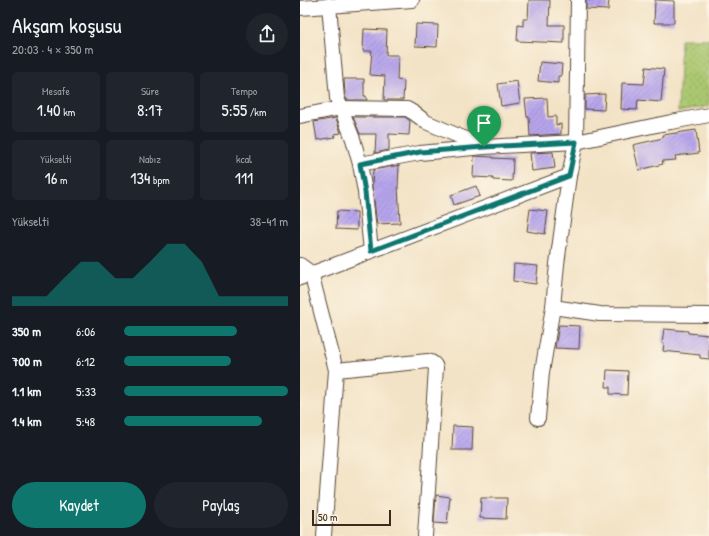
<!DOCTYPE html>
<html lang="tr">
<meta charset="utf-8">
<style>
:root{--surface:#171b24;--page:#20242c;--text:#f1f3f6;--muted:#9ea1a6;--accent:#0f766e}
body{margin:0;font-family:"Patrick Hand",sans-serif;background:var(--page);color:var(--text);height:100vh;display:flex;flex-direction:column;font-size:15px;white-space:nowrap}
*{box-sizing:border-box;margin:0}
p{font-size:13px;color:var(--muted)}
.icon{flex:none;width:22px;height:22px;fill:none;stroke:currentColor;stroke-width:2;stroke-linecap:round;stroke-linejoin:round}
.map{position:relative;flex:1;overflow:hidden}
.drawer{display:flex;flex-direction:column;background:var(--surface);width:300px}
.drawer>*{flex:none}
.scale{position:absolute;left:12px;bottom:10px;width:79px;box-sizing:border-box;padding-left:4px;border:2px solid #3b2a1e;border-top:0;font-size:11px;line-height:14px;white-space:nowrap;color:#3b2a1e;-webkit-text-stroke:3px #fcf5e5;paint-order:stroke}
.pin{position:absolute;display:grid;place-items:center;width:34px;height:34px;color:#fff;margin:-41px -17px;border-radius:50% 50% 50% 0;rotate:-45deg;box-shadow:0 0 4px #0007}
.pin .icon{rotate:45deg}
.round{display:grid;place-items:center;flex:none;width:42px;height:42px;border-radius:21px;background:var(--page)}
.headline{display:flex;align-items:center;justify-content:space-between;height:68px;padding:0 12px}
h1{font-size:22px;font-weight:600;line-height:30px}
.figures{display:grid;grid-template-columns:repeat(3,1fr);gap:6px;height:68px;padding:4px 12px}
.figures div{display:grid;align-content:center;border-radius:6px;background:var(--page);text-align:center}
.figures b{font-size:17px;font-weight:600}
.figures small{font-size:11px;font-weight:400}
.figures p{font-size:11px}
.chart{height:112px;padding:8px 12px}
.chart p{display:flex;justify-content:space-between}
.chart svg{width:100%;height:72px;margin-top:4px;fill:var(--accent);opacity:.7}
.cta{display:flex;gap:8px;margin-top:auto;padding:8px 12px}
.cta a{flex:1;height:46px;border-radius:24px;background:var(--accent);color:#fff;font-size:16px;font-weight:600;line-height:46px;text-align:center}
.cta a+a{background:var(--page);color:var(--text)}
ul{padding:0 12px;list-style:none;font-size:13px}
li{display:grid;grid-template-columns:64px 48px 1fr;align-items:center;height:30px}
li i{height:10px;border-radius:5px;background:var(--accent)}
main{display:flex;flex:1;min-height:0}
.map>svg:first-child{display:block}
.grass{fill:url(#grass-dots);stroke:#727946}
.building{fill:url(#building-hatch)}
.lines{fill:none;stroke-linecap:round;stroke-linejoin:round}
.minor-casing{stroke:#574637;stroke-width:16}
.minor{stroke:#fff;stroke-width:14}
.route-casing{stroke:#fff;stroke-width:8}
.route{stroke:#0f766e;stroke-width:5}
</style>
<main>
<section class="drawer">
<div class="headline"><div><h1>Akşam koşusu</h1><p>20:03 · 4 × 350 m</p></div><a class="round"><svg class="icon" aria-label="share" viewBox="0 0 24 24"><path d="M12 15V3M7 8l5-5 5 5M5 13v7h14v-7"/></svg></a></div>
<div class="figures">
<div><p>Mesafe</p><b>1.40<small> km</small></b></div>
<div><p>Süre</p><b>8:17</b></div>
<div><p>Tempo</p><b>5:55<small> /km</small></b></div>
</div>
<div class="figures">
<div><p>Yükselti</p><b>16<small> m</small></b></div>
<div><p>Nabız</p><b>134<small> bpm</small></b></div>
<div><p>kcal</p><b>111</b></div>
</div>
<div class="chart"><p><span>Yükselti</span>38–41 m</p>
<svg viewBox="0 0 160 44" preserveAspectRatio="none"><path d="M0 44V38L10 38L20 38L30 27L40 17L50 17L60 27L70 27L80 17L90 6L100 6L110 17L120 38L130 38L140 38L150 38L160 38V44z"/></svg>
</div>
<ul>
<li><b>350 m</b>6:06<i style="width:69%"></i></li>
<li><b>700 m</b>6:12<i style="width:65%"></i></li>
<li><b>1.1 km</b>5:33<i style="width:100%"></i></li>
<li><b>1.4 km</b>5:48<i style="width:84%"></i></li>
</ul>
<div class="cta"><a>Kaydet</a><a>Paylaş</a></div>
</section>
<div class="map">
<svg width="409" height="536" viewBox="0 0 409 536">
<defs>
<pattern id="grass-dots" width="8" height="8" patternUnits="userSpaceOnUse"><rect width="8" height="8" fill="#aac86f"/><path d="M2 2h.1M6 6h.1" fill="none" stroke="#8ca35b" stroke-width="1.8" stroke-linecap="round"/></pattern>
<pattern id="building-hatch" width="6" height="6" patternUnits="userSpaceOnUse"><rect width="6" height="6" fill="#b7a5ed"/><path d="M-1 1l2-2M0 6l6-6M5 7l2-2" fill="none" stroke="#9687bf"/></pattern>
</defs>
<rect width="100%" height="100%" fill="#fcf5e5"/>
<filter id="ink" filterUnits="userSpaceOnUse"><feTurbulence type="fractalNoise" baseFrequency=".025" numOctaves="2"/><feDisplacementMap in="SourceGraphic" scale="8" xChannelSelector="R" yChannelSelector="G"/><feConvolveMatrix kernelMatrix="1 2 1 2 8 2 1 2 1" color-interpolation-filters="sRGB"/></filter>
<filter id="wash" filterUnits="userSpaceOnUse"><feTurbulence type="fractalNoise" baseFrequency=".012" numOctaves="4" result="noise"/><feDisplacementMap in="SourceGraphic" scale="16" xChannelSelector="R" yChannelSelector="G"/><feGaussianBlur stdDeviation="0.9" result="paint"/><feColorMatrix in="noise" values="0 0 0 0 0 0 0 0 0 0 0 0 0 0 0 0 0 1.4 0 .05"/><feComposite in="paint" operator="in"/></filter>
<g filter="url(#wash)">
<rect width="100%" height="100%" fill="#f3e3c6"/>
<!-- grass -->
<polygon class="grass" points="381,39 409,39 409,106 378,112"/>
<g id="blocks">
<!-- building -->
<g class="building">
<polygon points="229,0 250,0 249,25 264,25 264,43 217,41 218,25 223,26 223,19 228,19"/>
<polygon points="286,0 309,0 308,10 286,9"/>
<polygon points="355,0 374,1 374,23 354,23"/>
<polygon points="116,24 138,25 137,47 115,46"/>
<polygon points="64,29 87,30 86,55 98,55 97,80 104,81 103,100 84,100 85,76 70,75 72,51 63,51"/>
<polygon points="240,62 262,64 261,76 258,76 258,83 238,81"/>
<polygon points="346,67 364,69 361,102 338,100 337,110 321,109 322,83 344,84"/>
<polygon points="44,79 64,79 64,96 66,96 67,100 47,100 45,96"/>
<polygon points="217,81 220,103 201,106 198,84"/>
<polygon points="305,94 304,110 285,109 285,95"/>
<polygon points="247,98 248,117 256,116 256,125 261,124 261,134 230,136 229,117 227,117 225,99"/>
<polygon points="53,117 105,117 110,121 109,135 89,134 89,150 75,153 76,134 60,134"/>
<polygon points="36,118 41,133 34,134 35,137 17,140 14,122"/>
<polygon points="396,130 399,153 375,156 376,160 362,161 363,164 339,170 333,145 363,138 363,135"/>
<polygon points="253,152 255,168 232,171 230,153"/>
<polygon points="174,156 193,157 193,158 213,159 212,181 193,180 193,178 173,177"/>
<polygon points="99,165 98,187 100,223 77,224 72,185 73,170"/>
<polygon points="176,186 180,196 154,205 151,195"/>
<polygon points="230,209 248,211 245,234 227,231"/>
<polygon points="37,211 57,212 57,230 36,229"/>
<polygon points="214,264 238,266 236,284 213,281"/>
<polygon points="259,325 280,326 279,349 255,348"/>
<polygon points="364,329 388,331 388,333 409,335 409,359 400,358 400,355 363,351 364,344 362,343"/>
<polygon points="307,370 328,371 327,395 310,394 310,387 306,387"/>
<polygon points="153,426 173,427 172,450 152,450"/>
<polygon points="136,495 150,497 147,524 134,523"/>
<polygon points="181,498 207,498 206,519 180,518"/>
</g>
</g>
</g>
<g filter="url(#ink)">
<use href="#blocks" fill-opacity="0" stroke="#574637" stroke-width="1"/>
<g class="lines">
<defs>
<g id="minor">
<polyline points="29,5 37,98 53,139 60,164 65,192 71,251"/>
<polyline points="0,8 112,0"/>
<polyline points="0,116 41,108 107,109 114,113 126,122 182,146"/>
<polyline points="60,164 120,153 184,147 276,142 371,122 409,115"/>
<polyline points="0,265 11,273 36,370 24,536"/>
<polyline points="0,278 269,176"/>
<polyline points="253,307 300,314 409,315"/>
<path d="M 36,370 L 128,361 C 132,362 135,364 136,368 L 125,536"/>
<polyline points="238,418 242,372 253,307 257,264 269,176 276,142 278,0"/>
</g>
</defs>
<!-- minor casing -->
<use href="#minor" class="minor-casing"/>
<!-- minor -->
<use href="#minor" class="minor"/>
</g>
</g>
<g class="lines" filter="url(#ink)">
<defs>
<polygon id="route" points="276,142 269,176 71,251 65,192 60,164 120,152 184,147"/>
</defs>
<!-- route casing -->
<use href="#route" class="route-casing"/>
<!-- route -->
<use href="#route" class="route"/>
</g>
</svg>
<div class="scale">50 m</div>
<div class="pin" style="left:184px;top:147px;background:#1e9e55"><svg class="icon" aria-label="arrive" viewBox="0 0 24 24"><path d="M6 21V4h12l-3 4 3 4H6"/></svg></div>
</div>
</main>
